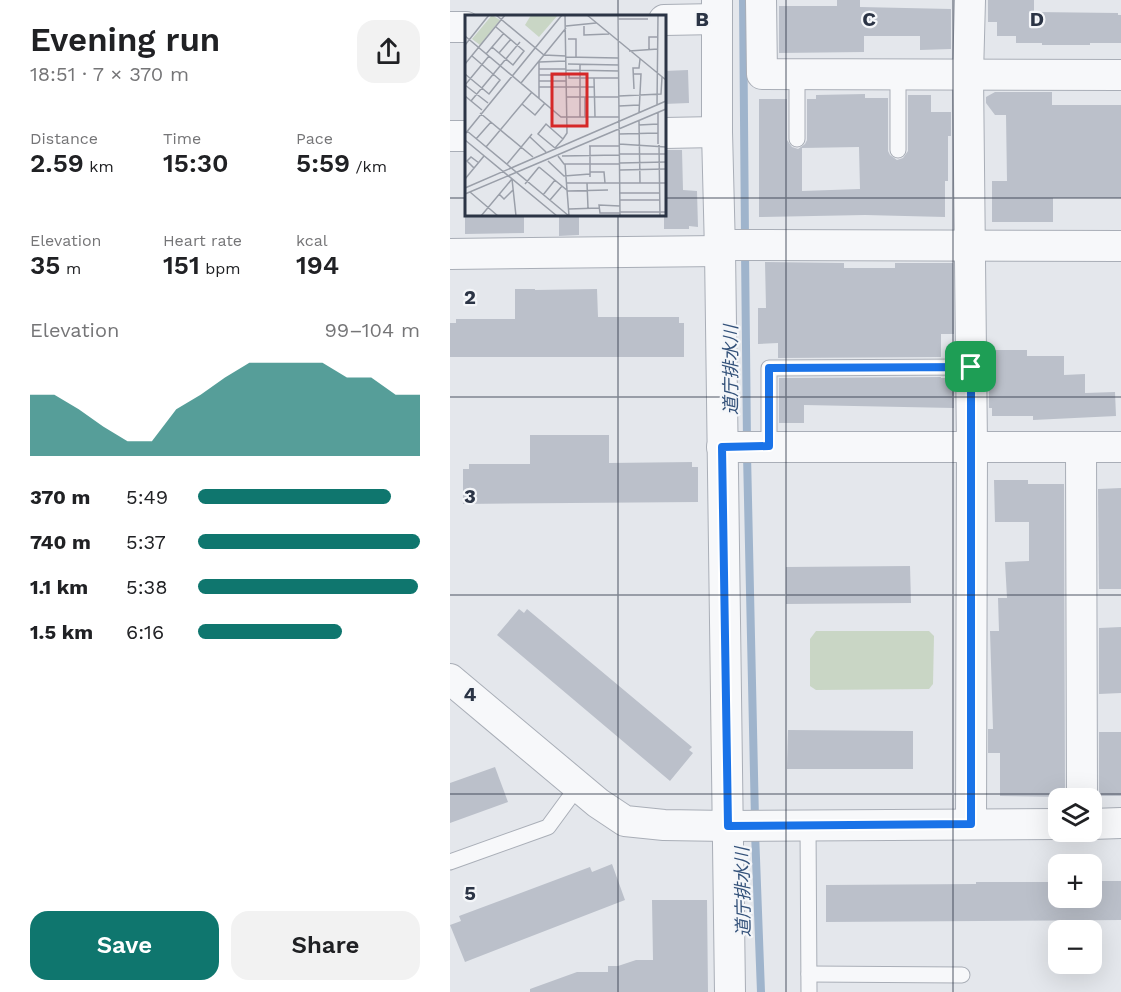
<!DOCTYPE html>
<meta charset="utf-8">
<style>
:root{--surface:#fff;--page:#f2f2f2;--text:#202124;--muted:#757577;--accent:#0f766e}
body{margin:0;font-family:"Work Sans","Noto Sans JP",sans-serif;background:var(--page);color:var(--text);height:100vh;display:flex;flex-direction:column;font-size:22px;white-space:nowrap}
*{box-sizing:border-box;margin:0}
p{font-size:20px;color:var(--muted)}
.icon{flex:none;width:33px;height:33px;fill:none;stroke:currentColor;stroke-width:2;stroke-linecap:round;stroke-linejoin:round}
.map{position:relative;flex:1;overflow:hidden}
.details{display:flex;flex-direction:column;background:var(--surface);width:450px}
.details>*{flex:none}
.controls{position:absolute;left:598px;top:788px;display:grid;gap:12px}
.controls a{display:grid;place-items:center;width:54px;height:54px;border-radius:12px;background:var(--surface);box-shadow:0 6px 24px #0002;font-size:30px}
.pin{position:absolute;display:grid;place-items:center;width:51px;height:51px;color:#fff;margin:-26px;border-radius:12px;box-shadow:0 3px 9px #0006}
.round{display:grid;place-items:center;flex:none;width:63px;height:63px;border-radius:18px;background:var(--page)}
.head{display:flex;align-items:center;justify-content:space-between;height:102px;padding:0 30px}
h1{font-size:33px;font-weight:600;line-height:45px}
.stats{display:grid;grid-template-columns:repeat(3,1fr);gap:9px;height:102px;padding:6px 30px}
.stats div{display:grid;align-content:center}
.stats b{font-size:26px;font-weight:600}
.stats small{font-size:16px;font-weight:400}
.stats p{font-size:16px}
.chart{height:168px;padding:12px 30px}
.chart p{display:flex;justify-content:space-between}
.chart svg{width:100%;height:108px;margin-top:6px;fill:var(--accent);opacity:.7}
.button{display:flex;gap:12px;margin-top:auto;padding:12px 30px}
.button a{flex:1;height:69px;border-radius:18px;background:var(--accent);color:#fff;font-size:24px;font-weight:600;line-height:69px;text-align:center}
.button a+a{background:var(--page);color:var(--text)}
ul{padding:0 30px;list-style:none;font-size:20px}
li{display:grid;grid-template-columns:96px 72px 1fr;align-items:center;height:45px}
li i{height:15px;border-radius:8px;background:var(--accent)}
main{display:flex;flex:1;min-height:0}
.map>svg:first-child{display:block}
.green{fill:#c9d6c5}
.lines{fill:none;stroke-linecap:round;stroke-linejoin:round}
.stream{stroke:#9fb4cc;stroke-width:8}
.building{fill:#bbc0ca;fill-rule:evenodd}
.service-casing{stroke:#a9aeb7;stroke-width:17}
.minor-casing{stroke:#a9aeb7;stroke-width:32}
.service{stroke:#f7f8fa;stroke-width:15}
.minor{stroke:#f7f8fa;stroke-width:30}
.route-casing{stroke:#fff;stroke-width:12}
.route{stroke:#1a73e8;stroke-width:8}
.grid{fill:none;stroke:#2b3445;stroke-width:1.5;stroke-opacity:0.55}
.labels{text-anchor:middle;stroke-width:4.5;stroke-linejoin:round;paint-order:stroke}
.water-label{font-size:18px;font-style:italic;fill:#34527a;stroke:#f4f6f9}
.inset-road{fill:none;stroke:#9a9fa9;stroke-width:1.5}
.view{fill:#d62828;fill-opacity:0.15;stroke:#d62828;stroke-width:3}
.inset-edge{fill:none;stroke:#2b3445;stroke-width:3}
.grid-label{font-size:20px;text-anchor:middle;font-weight:bold;fill:#2b3445;stroke:#f4f6f9;stroke-width:4.5;stroke-linejoin:round;paint-order:stroke}
</style>
<main>
<section class="details">
<div class="head"><div><h1>Evening run</h1><p>18:51 · 7 × 370 m</p></div><a class="round"><svg class="icon" aria-label="share" viewBox="0 0 24 24"><path d="M12 15V3M7 8l5-5 5 5M5 13v7h14v-7"/></svg></a></div>
<div class="stats">
<div><p>Distance</p><b>2.59<small> km</small></b></div>
<div><p>Time</p><b>15:30</b></div>
<div><p>Pace</p><b>5:59<small> /km</small></b></div>
</div>
<div class="stats">
<div><p>Elevation</p><b>35<small> m</small></b></div>
<div><p>Heart rate</p><b>151<small> bpm</small></b></div>
<div><p>kcal</p><b>194</b></div>
</div>
<div class="chart"><p><span>Elevation</span>99–104 m</p>
<svg viewBox="0 0 160 44" preserveAspectRatio="none"><path d="M0 44V19L10 19L20 25L30 32L40 38L50 38L60 25L70 19L80 12L90 6L100 6L110 6L120 6L130 12L140 12L150 19L160 19V44z"/></svg>
</div>
<ul>
<li><b>370 m</b>5:49<i style="width:87%"></i></li>
<li><b>740 m</b>5:37<i style="width:100%"></i></li>
<li><b>1.1 km</b>5:38<i style="width:99%"></i></li>
<li><b>1.5 km</b>6:16<i style="width:65%"></i></li>
</ul>
<div class="button"><a>Save</a><a>Share</a></div>
</section>
<div class="map">
<svg width="671" height="992" viewBox="0 0 671 992">
<rect width="100%" height="100%" fill="#e4e7ec"/>
<!-- green -->
<polygon class="green" points="366,631 479,631 484,636 483,684 479,689 366,690 360,686 360,639"/>
<g class="lines">
<!-- stream -->
<g class="stream">
<polyline points="293,0 295,238"/>
<polyline points="295,250 297,442"/>
<polyline points="297,454 305,820"/>
<polyline points="305,832 311,992"/>
</g>
</g>
<!-- building -->
<g class="building">
<polygon points="387,0 410,0 410,7 501,9 501,49 470,50 470,36 414,36 414,52 329,53 329,6 387,6"/>
<polygon points="538,0 584,0 584,12 668,13 668,15 671,15 671,43 640,43 640,45 592,45 592,43 566,43 566,36 547,36 547,22 538,22"/>
<polygon points="238,70 239,103 214,104 214,71"/>
<polygon points="545,92 602,92 602,105 671,105 671,198 603,198 603,222 542,222 542,181 557,181 556,115 545,115 536,103 536,97"/>
<path d="M 415,94 L 415,98 L 438,98 L 438,151 L 440,155 L 447,160 L 453,158 L 458,151 L 458,95 L 481,95 L 481,112 L 501,112 L 501,136 L 498,136 L 498,181 L 495,181 L 495,217 L 415,215 L 309,217 L 309,99 L 337,99 L 337,140 L 342,147 L 348,149 L 355,144 L 357,140 L 357,99 L 366,99 L 366,95 ZM 409,147 L 410,189 L 352,191 L 352,148 Z"/>
<polygon points="214,150 232,150 233,190 247,191 248,227 239,226 239,229 214,229"/>
<polygon points="15,214 74,214 74,233 15,234"/>
<polygon points="109,214 129,214 129,235 109,236"/>
<polygon points="315,262 394,263 394,268 445,268 445,263 503,263 504,334 491,334 491,357 328,358 328,343 308,344 308,308 316,308"/>
<polygon points="65,289 85,289 85,290 147,289 148,317 229,317 229,323 234,323 234,357 0,357 0,323 6,323 6,319 65,319"/>
<polygon points="542,350 577,350 577,356 614,356 614,375 635,374 635,393 665,392 666,416 583,420 583,416 542,416 542,408 539,408 539,378 542,378"/>
<polygon points="491,377 491,378 504,378 504,408 354,405 354,423 329,423 329,378"/>
<polygon points="80,435 159,435 159,463 242,462 242,467 248,467 248,502 13,504 13,469 19,469 19,464 80,464"/>
<polygon points="544,480 578,480 578,484 614,484 615,797 550,796 550,753 538,753 538,729 543,729 540,631 549,631 548,598 557,598 555,562 579,561 579,522 545,522"/>
<polygon points="671,488 671,589 649,589 648,489"/>
<polygon points="460,566 461,603 336,604 336,567"/>
<polygon points="69,609 74,613 77,609 242,747 239,750 243,753 220,781 47,635"/>
<polygon points="671,627 671,693 649,694 649,628"/>
<polygon points="338,730 463,731 463,769 337,769"/>
<rect x="649" y="732" width="22" height="64"/>
<polygon points="45,767 58,802 0,823 0,783"/>
<polygon points="162,864 175,900 15,962 0,925 11,921 9,916 140,867 142,872"/>
<polygon points="642,881 671,881 671,920 376,922 376,885 526,884 526,882 609,882 609,897 642,897"/>
<polygon points="202,900 257,900 258,992 80,992 80,989 127,972 158,972 158,966 168,966 186,960 203,960"/>
</g>
<g class="lines">
<defs>
<g id="service">
<polyline points="347,74 347,139"/>
<polyline points="448,150 448,74"/>
<polyline points="319,446 319,368 521,367"/>
<polyline points="358,825 359,992"/>
<polyline points="0,862 98,827 128,786"/>
<polyline points="359,974 512,975"/>
</g>
<g id="minor">
<polyline points="267,0 267,132 270,251 280,992"/>
<polyline points="311,0 312,74 671,75"/>
<polyline points="520,0 518,74 522,447 521,824"/>
<polyline points="214,20 267,19"/>
<polyline points="0,27 16,27"/>
<polyline points="214,133 267,132"/>
<polyline points="0,136 16,136"/>
<polyline points="270,245 671,246"/>
<polyline points="0,254 270,251"/>
<polyline points="272,447 671,447"/>
<polyline points="631,447 632,798"/>
<polyline points="0,679 148,803 175,821 214,825 277,826 609,824"/>
<polyline points="642,824 671,823"/>
</g>
</defs>
<!-- service casing -->
<use href="#service" class="service-casing"/>
<!-- minor casing -->
<use href="#minor" class="minor-casing"/>
<!-- service -->
<use href="#service" class="service"/>
<!-- minor -->
<use href="#minor" class="minor"/>
</g>
<g class="lines">
<defs>
<polygon id="route" points="521,367 521,824 278,826 272,447 319,446 319,368"/>
</defs>
<!-- route casing -->
<use href="#route" class="route-casing"/>
<!-- route -->
<use href="#route" class="route"/>
</g>
<!-- grid -->
<path class="grid" d="M 168,0 L 168,16M 336,0 L 336,992M 503,0 L 503,992M 0,198 L 16,198M 214,198 L 671,198M 168,214 L 168,992M 0,397 L 671,397M 0,595 L 671,595M 0,794 L 671,794"/>
<g class="labels">
<!-- water labels -->
<g class="water-label">
<text transform="translate(281 370) rotate(-90)" y="6">道庁排水川</text>
<text transform="translate(293 892) rotate(-91)" y="6">道庁排水川</text>
</g>
</g>
<!-- overview -->
<g transform="translate(15 15)">
<rect width="201" height="201" fill="#e4e7ec"/>
<path d="M 27,0 L 35,5 L 15,30 L 7,24 ZM 66,0 L 93,0 L 74,22 L 60,10 Z" fill="#c9d6c5"/>
<path class="inset-road" d="M 31,0 L 79,40 L 101,41M 122,0 L 201,65M 153,0 L 155,201M 153,4 L 183,4M 101,11 L 131,8M 119,11 L 119,20 L 144,19M 0,21 L 96,102 L 154,102M 103,24 L 111,24 L 111,42M 0,30 L 24,0M 27,32 L 48,50 L 59,36 L 31,12M 184,34 L 184,22 L 193,22M 164,36 L 193,34M 34,38 L 46,24M 21,39 L 39,18M 101,42 L 153,43M 74,47 L 101,46M 0,49 L 40,0M 103,49 L 154,50M 74,54 L 101,54M 101,55 L 154,56M 104,58 L 104,63 L 154,63M 0,59 L 24,79 L 35,65 L 7,41M 168,59 L 176,59 L 174,98M 74,60 L 101,60M 129,63 L 130,102M 74,66 L 101,66M 56,68 L 101,13M 0,70 L 24,41M 0,70 L 23,88M 74,72 L 101,72M 101,72 L 129,72M 169,74 L 168,53 L 174,53 L 175,44M 0,81 L 17,95M 154,81 L 196,79 L 197,62M 101,82 L 154,82M 120,82 L 120,102M 74,83 L 74,47M 6,86 L 55,27M 57,89 L 70,100 L 80,88M 192,90 L 193,0M 154,91 L 174,90M 193,97 L 193,129M 15,98 L 68,142M 115,102 L 115,50M 174,106 L 175,168M 174,110 L 193,109M 2,116 L 104,201M 0,119 L 97,0M 154,119 L 193,118M 65,122 L 81,137M 11,124 L 26,107M 98,124 L 81,109 L 73,119 L 90,133 L 98,124 L 102,118 L 100,0M 0,125 L 92,201M 154,129 L 201,132M 194,130 L 195,201M 124,131 L 154,131M 21,132 L 67,77M 154,139 L 201,139M 93,141 L 99,149 L 154,149M 97,141 L 154,140M 83,146 L 99,161 L 125,159M 155,148 L 201,147M 42,149 L 67,119M 100,149 L 104,201M 74,152 L 103,176 L 143,175M 9,153 L 2,146 L 6,142 L 14,148M 155,155 L 201,154M 125,157 L 139,157 L 140,168M 125,162 L 125,131M 0,164 L 19,141M 47,164 L 51,201M 102,168 L 155,168M 122,168 L 123,193M 155,168 L 201,168M 60,169 L 74,152M 0,173 L 201,86M 5,177 L 33,201M 155,178 L 195,178M 0,179 L 201,94M 34,179 L 39,184 L 48,175M 78,180 L 90,165M 85,185 L 97,171M 155,185 L 195,185M 155,191 L 134,190 L 135,198 L 155,198M 104,194 L 134,193M 155,197 L 201,197M 16,201 L 47,164"/>
<path class="view" d="M 87,59 L 122,59 L 122,111 L 87,111 Z"/>
<rect width="201" height="201" class="inset-edge"/>
</g>
<g class="grid-label">
<text x="252" y="26">B</text>
<text x="419" y="26">C</text>
<text x="587" y="26">D</text>
<text x="20" y="304">2</text>
<text x="20" y="503">3</text>
<text x="20" y="701">4</text>
<text x="20" y="900">5</text>
</g>
</svg>
<div class="controls">
<a><svg class="icon" aria-label="layers" viewBox="0 0 24 24"><path d="M12 4l9 5-9 5-9-5zM3 14l9 5 9-5"/></svg></a>
<a>+</a>
<a>−</a>
</div>
<div class="pin" style="left:521px;top:367px;background:#1e9e55"><svg class="icon" aria-label="arrive" viewBox="0 0 24 24"><path d="M6 21V4h12l-3 4 3 4H6"/></svg></div>
</div>
</main>
